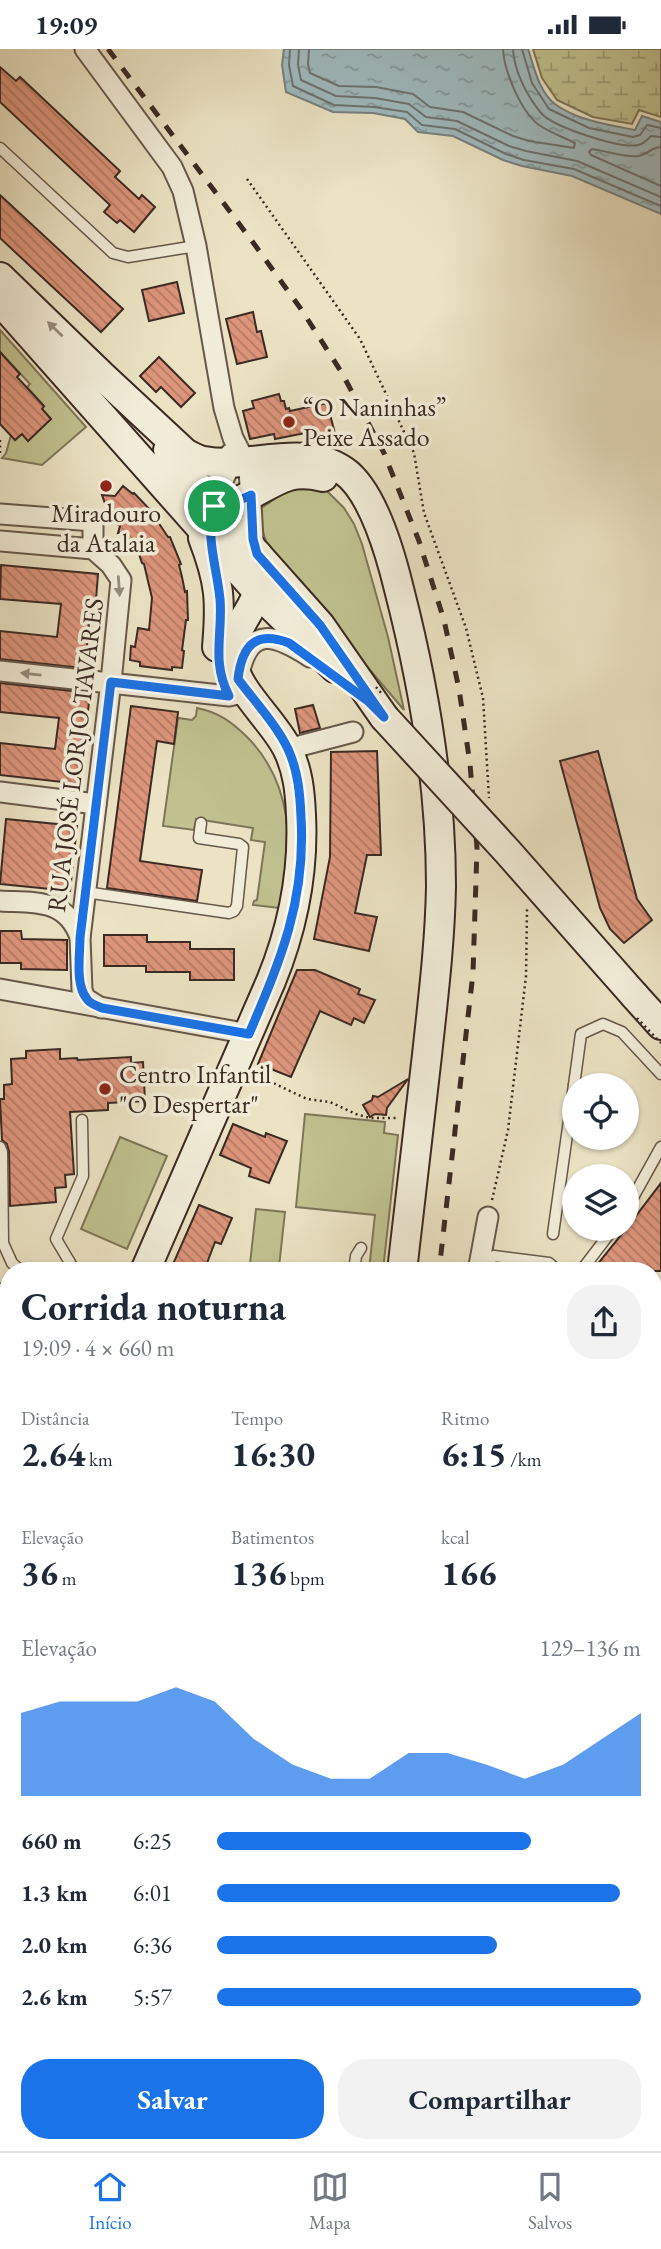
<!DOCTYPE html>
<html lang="pt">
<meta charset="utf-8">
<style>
:root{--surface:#fff;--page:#f2f2f3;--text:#1f2937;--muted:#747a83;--line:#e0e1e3;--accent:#1a73e8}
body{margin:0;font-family:"EB Garamond",serif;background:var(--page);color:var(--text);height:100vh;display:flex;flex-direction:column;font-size:26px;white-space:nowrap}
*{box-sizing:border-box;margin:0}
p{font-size:23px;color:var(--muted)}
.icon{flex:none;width:38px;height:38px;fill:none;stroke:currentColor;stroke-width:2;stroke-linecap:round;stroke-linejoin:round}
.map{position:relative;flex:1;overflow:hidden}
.details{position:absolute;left:0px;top:1213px;width:662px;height:891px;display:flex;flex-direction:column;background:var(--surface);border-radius:28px 28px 0 0;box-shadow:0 2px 5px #0004}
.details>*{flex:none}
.buttons{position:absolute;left:562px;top:1024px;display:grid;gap:14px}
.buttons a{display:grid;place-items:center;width:77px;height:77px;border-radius:50%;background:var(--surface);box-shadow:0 2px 5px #0004;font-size:35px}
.pin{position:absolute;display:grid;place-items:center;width:60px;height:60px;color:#fff;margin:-30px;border:4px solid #fff;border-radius:50%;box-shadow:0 2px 7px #0007}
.round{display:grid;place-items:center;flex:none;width:74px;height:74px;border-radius:28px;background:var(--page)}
.overview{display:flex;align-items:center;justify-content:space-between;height:119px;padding:0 21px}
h1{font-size:38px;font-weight:700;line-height:52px}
.figures{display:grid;grid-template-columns:repeat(3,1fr);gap:10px;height:119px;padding:7px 21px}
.figures div{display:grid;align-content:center}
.figures b{font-size:35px;font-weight:700}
.figures small{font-size:19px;font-weight:400}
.figures p{font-size:19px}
.chart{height:196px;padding:14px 21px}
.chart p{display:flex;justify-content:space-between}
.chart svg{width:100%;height:126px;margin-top:7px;fill:var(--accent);opacity:.7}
.button{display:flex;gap:14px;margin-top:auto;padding:14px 21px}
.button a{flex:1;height:80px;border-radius:28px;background:var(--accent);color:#fff;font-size:28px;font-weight:700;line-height:80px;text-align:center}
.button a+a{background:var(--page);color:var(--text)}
ul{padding:0 21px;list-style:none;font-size:23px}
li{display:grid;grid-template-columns:112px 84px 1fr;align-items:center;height:52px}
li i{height:18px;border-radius:9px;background:var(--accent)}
.status{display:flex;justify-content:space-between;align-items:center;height:49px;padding:0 35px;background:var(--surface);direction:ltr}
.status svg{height:19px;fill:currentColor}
.tab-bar{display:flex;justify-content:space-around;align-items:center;height:98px;border-top:2px solid var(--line);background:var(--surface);font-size:19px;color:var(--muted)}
.tab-bar a{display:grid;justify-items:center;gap:4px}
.tab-bar .on{color:var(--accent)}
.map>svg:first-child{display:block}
.green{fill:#c0c18f;stroke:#7e7659;stroke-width:2}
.wetland{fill:url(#wetland-marsh);stroke:#7e7659;stroke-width:2}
.water{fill:url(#water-ripples);stroke:#778181;stroke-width:2}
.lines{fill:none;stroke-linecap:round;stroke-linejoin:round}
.shore{stroke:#6d7272;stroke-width:2}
.building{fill:url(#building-back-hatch);stroke:#3b2a23;stroke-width:2}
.lane-casing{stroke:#67584b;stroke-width:13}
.street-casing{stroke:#67584b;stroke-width:23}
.secondary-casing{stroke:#3b2a23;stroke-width:32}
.path{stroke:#3b2a23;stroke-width:2.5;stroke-dasharray:2 3.5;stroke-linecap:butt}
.lane{stroke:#f2edd9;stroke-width:10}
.street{stroke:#f2edd9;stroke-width:19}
.secondary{stroke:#f2edd9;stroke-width:28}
.rail{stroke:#3b2a23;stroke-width:5;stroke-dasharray:12 12;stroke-linecap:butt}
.secondary-bridge-casing{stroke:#3b2a23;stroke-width:32;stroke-linecap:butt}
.path-bridge{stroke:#3b2a23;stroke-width:2.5;stroke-dasharray:2 3.5;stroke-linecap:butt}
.secondary-bridge{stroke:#f2edd9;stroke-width:28}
.oneway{fill:#968c7e}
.route-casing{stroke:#fff;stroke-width:14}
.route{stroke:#1a73e8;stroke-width:9}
.poi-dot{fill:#8f2418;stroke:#f2edd9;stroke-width:2.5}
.labels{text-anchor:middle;stroke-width:7;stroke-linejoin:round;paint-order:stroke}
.poi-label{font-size:26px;fill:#3b2a23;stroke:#f2edd9;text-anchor:start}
.street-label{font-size:26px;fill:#3b2a23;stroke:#f2edd9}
</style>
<div class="status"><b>19:09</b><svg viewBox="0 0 49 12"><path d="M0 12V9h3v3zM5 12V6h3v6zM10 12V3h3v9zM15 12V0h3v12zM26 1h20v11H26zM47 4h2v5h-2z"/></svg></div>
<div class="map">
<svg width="661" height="2102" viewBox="0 0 661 2102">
<defs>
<pattern id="wetland-marsh" width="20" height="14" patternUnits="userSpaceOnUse" patternTransform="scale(1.75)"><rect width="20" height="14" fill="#c0c18f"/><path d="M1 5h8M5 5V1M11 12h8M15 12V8" fill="none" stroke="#9d9d74"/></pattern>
<pattern id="water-ripples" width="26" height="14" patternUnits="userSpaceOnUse" patternTransform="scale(1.75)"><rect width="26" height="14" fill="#9fbbc0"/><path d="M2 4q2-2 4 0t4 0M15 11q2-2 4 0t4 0" fill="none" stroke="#83989c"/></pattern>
<pattern id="building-back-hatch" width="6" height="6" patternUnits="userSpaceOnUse" patternTransform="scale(1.75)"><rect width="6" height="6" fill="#dd957c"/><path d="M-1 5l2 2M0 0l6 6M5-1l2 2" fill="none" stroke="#b47a65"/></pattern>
</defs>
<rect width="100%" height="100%" fill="#ebe3c4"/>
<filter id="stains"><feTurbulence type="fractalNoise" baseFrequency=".00286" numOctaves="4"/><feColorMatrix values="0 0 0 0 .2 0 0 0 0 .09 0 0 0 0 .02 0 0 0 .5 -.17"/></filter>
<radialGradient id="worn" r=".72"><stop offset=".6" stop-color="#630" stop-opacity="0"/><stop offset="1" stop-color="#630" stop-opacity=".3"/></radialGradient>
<!-- green -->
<g class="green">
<polygon points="0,281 86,378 42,416 2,409 6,404 11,386 15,391 22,385 28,392 51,370 42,360 44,357 27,338 30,335 0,303"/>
<path d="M 291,439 L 325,440 L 344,459 L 354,475 L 362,495 L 388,588 L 404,661 L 274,508 C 264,492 261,479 260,460 Z"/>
<path d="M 197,659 C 218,663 232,673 247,688 C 292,733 296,800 279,859 L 253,856 L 254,852 L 257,851 L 265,793 L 251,791 L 253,779 L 196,770 L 194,781 L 163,777 L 178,669 L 192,671 L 196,667 Z"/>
<polygon points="305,1065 385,1073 384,1084 398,1086 383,1221 369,1221 375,1166 296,1158"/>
<polygon points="120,1088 167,1107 127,1200 81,1180"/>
<polygon points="256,1160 285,1163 279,1218 250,1215"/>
<polygon points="653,1648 661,1649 661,2029 653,2028"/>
</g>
<!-- wetland -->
<polygon class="wetland" points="533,0 661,0 661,68 639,61 632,75 593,68 557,51 542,29"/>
<!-- water -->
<path class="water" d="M 284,0 L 528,0 C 534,18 539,43 555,55 C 576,71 609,76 635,81 L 642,67 L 661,73 L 661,165 L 572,127 L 522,117 L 503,111 L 453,87 L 418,83 L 405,70 L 373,64 L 333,63 L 286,43 L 282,16 Z"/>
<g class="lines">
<!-- shore -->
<g class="shore">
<polyline points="290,0 289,16 293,37 334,56 374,58 407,63 422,76 455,80 506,105 524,111 574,120 661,157"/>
<polyline points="299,0 298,16 301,31 336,47 375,49 409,55 426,68 457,72 509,97 526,102 577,112 661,148"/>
<path d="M 309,0 L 308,15 L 310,24 L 339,37 L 376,38 L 413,45 L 430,58 L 463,63 L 513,87 L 529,92 L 574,99 L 575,94 C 563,88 549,83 539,76 C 521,63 504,22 503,0"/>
<path d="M 513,0 C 514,22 527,47 541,64 C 553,78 620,100 638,96 C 644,95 647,91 651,87 L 661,88"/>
<polyline points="522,0 532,34 549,60 589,79 633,88 640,86 647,76 661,79"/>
<path d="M 661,98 C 652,98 648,105 639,107 C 625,109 607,102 592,100 L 589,103 L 591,106 L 661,137"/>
</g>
</g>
<!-- building -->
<g class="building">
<polygon points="0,18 16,32 20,28 120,122 115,128 139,150 142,146 155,158 134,183 120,171 117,174 104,163 110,156 0,53"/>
<polygon points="0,146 123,260 101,283 0,189"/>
<polygon points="177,233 184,264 149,272 142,241"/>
<polygon points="253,263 257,283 261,282 267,308 237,315 226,270"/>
<polygon points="0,303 20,325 17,328 44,357 42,360 51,370 28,392 22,385 15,391 0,375"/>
<polygon points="159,308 195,344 181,358 161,338 156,343 140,327"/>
<polygon points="279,345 281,352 284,352 286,360 289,359 290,362 327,354 338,396 310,383 275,390 274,385 250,390 243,362 254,359 252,352"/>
<polygon points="123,437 133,445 134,444 155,466 154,467 168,488 170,488 181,515 179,516 182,528 185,543 187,542 188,571 186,571 182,601 184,602 182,619 172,618 172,621 140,617 140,613 130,611 131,597 135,598 138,579 149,581 152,549 144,515 142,514 139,505 124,483 118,484 120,477 104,465 107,460 102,446 115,447"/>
<polygon points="1,516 98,525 96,551 91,550 87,597 93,598 91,620 0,610 0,582 57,588 61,555 0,550"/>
<polygon points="0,634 90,644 80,735 0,726 0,694 55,700 59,669 0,663"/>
<polygon points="313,656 320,679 300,684 295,660"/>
<polygon points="131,657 178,663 174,695 157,692 140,812 202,821 197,852 107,839"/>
<polygon points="377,702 381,806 367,806 355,864 377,868 369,902 314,890 330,808 331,703"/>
<polygon points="598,702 637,850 652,871 624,894 610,880 600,859 560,712"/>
<polygon points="6,770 77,777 70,842 0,835"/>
<polygon points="0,882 21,882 22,890 67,891 67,921 21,920 21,914 0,914"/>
<polygon points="104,886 147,886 147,893 190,893 190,900 234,900 234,931 190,931 190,923 146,923 146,917 104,917"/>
<polygon points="297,921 315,921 360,940 358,945 375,951 364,974 354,969 351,976 320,962 291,1028 258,1015"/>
<polygon points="60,1000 60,1010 77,1009 78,1011 131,1008 131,1014 143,1013 145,1052 108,1054 108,1061 70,1063 74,1125 65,1126 66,1138 55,1139 56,1153 10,1157 9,1103 7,1095 2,1091 0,1050 4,1050 4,1036 12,1035 11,1010 26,1009 26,1002"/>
<polygon points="408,1030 387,1059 386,1066 375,1065 370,1068 363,1056 372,1051 373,1047 378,1048"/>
<polygon points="233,1075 265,1088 266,1084 287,1092 269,1134 249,1127 251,1119 220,1106"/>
<polygon points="661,1134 661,1222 592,1222 626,1180"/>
<polygon points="199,1156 232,1169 221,1195 215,1193 204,1222 170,1222"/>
</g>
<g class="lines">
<defs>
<g id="lane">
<polyline points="0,99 113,204 128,208 196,197"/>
<polyline points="85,843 229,864 234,862 237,857 243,798 239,795 199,789 201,774"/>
<polyline points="574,1036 581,985 603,975 622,983 661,1025"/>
<polyline points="0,1098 2,1103 3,1194 12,1214 21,1222"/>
<polyline points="626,1161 661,1098"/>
<polyline points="553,1185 574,1036"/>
<polyline points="482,1219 494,1207 549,1214 558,1222"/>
<polyline points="75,1222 56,1190 83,1127 82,1071"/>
<polyline points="354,1222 356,1207 361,1199"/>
<polyline points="581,1222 613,1180"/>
<polyline points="0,1240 9,1239"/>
<polyline points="0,1265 9,1265"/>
<polyline points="653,1296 661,1302"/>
<polyline points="653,1455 661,1462"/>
<polyline points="653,1500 661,1489"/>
<polyline points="653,2086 661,2088"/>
</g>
<g id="street">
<polyline points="85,0 172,118 183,142 196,197 224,359 233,389 249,420 253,490 257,504"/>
<polyline points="222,434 231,414 230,405"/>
<polyline points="0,465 93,472 93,500"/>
<polyline points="0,492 93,500 111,516 121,531 111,633 80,889 82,941 85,949 101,959"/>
<polyline points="0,622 229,647 248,643"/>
<path d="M 239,626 C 249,575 276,586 310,608"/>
<polyline points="288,700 353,683"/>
<polyline points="0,743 96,755"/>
<path d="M 0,852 C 34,854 66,849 80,888"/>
<polyline points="0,940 249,985"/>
<polyline points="478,1222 488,1168"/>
<polyline points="0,1451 9,1450"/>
<polyline points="653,1561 661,1551"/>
<polyline points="0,1592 9,1592"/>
<polyline points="0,1762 9,1762"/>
<polyline points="0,2011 9,2015"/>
<polyline points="77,2102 80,2095"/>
<polyline points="202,2102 204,2095"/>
<polyline points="366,2102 367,2095"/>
</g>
<g id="secondary">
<polyline points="0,228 99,324"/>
<polyline points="0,252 265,551 335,619"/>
<path d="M 85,311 L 185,404 C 191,407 197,411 204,412 C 249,421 302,393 344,422 C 373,442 391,507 399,540 C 424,637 441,737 441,837 C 440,894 433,950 427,1006 C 419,1078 411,1150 402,1222"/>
<polyline points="168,401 214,457 320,576 384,668"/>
<path d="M 200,457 C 234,465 259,436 289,427 C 301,424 311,425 323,428"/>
<path d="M 203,489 C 220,533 221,552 217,598"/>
<polyline points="634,946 661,976"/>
<path d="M 145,1222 L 271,932 C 293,878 304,825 301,766 C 300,743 298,721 287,699 C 274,673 238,642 233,615 C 226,569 275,555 257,505"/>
<polyline points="0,1649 9,1626"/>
<polyline points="304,2102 305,2095"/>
</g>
</defs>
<!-- lane casing -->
<use href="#lane" class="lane-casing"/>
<!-- street casing -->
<use href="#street" class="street-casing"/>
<!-- secondary casing -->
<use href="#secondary" class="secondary-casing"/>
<!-- path -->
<g class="path">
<polyline points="247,130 360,290 414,404 424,464 466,579 483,649 489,749"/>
<polyline points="0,404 0,391"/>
<polyline points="254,1025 307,1050 330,1053 356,1065 370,1069 396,1069"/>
<polyline points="492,1151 508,1081 526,927 527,860"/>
<polyline points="236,2095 281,2099"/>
<polyline points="0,2102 9,2082"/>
<polyline points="531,2102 532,2095"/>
</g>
<!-- lane -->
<use href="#lane" class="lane"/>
<!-- street -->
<use href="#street" class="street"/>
<!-- secondary -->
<use href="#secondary" class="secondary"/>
<!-- rail -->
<g class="rail">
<polyline points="108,0 252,192 301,260 342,324 384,404 419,492 444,571 459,640 470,715 477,799 473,924 439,1222"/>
<polyline points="340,2102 341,2095"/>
</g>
<defs>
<polyline id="secondary-bridge" points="384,668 507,802 634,946"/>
</defs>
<!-- secondary-bridge casing -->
<use href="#secondary-bridge" class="secondary-bridge-casing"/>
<!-- path-bridge -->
<g class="path-bridge">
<polyline points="376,638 382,645"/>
<polyline points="637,969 661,994"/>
</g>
<!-- secondary-bridge -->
<use href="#secondary-bridge" class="secondary-bridge"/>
</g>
<!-- one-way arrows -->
<defs><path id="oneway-solid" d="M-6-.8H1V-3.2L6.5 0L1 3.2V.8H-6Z" transform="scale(1.75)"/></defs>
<g class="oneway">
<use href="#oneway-solid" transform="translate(55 280) rotate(-136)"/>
<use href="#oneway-solid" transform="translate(119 537) rotate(86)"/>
<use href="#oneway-solid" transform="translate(31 625) rotate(-174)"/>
</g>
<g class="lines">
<defs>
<path id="route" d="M 251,446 L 253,490 L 257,505 L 320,576 L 384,668 L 368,652 L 289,594 C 255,581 242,597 238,630 C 255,653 276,675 288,700 C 298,722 300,744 301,768 C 306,851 281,910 249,985 L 102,959 C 96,956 90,955 87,950 C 75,936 80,906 80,889 L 111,633 L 229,647 C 211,612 223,585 220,550 C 217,519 205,487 214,457 L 226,457 Z"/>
</defs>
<!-- route casing -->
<use href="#route" class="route-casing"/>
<!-- route -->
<use href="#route" class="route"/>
</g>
<!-- markers -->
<g class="poi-dot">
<circle cx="289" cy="373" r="7"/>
<circle cx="106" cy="437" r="7"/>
<circle cx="105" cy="1040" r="7"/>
</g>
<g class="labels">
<!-- poi labels -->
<g class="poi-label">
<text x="303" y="367">“O Naninhas”<tspan x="303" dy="30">Peixe Assado</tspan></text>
<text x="106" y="473" text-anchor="middle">Miradouro<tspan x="106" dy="30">da Atalaia</tspan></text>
<text x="119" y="1034">Centro Infantil<tspan x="119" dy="30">"O Despertar"</tspan></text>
</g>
<!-- street labels -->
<g class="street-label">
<text transform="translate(75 706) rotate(-83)" y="9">RUA JOSÉ LORJO TAVARES</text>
</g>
</g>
<rect width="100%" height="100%" filter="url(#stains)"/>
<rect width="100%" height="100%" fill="url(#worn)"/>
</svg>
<div class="buttons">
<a><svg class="icon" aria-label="locate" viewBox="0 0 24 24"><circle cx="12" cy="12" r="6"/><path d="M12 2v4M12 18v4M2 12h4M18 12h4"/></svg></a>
<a><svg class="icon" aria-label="layers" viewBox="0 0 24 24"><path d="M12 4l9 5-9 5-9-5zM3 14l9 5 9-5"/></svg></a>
</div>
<div class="pin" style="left:214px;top:457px;background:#1e9e55"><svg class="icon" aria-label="arrive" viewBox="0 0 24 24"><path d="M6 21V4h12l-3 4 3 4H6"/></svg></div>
<section class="details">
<div class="overview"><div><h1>Corrida noturna</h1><p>19:09 · 4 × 660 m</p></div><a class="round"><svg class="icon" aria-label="share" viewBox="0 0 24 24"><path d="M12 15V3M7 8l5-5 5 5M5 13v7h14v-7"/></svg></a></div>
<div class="figures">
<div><p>Distância</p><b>2.64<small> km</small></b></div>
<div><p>Tempo</p><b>16:30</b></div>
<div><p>Ritmo</p><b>6:15<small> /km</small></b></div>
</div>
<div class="figures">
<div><p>Elevação</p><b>36<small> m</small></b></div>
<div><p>Batimentos</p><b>136<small> bpm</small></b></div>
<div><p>kcal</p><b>166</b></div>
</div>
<div class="chart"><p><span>Elevação</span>129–136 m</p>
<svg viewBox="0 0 160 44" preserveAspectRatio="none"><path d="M0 44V15L10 11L20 11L30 11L40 6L50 11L60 24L70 33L80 38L90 38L100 29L110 29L120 33L130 38L140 33L150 24L160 15V44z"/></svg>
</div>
<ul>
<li><b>660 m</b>6:25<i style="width:74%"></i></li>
<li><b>1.3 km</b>6:01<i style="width:95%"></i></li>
<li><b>2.0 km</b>6:36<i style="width:66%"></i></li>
<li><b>2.6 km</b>5:57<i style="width:100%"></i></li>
</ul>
<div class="button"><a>Salvar</a><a>Compartilhar</a></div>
</section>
</div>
<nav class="tab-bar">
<a class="on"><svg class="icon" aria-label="home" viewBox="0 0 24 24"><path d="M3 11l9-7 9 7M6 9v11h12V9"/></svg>Início</a>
<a><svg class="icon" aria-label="map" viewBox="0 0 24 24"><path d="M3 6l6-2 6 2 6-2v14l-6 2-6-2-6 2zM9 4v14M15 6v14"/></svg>Mapa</a>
<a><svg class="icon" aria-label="saved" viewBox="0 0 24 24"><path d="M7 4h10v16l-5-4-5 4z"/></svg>Salvos</a>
</nav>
